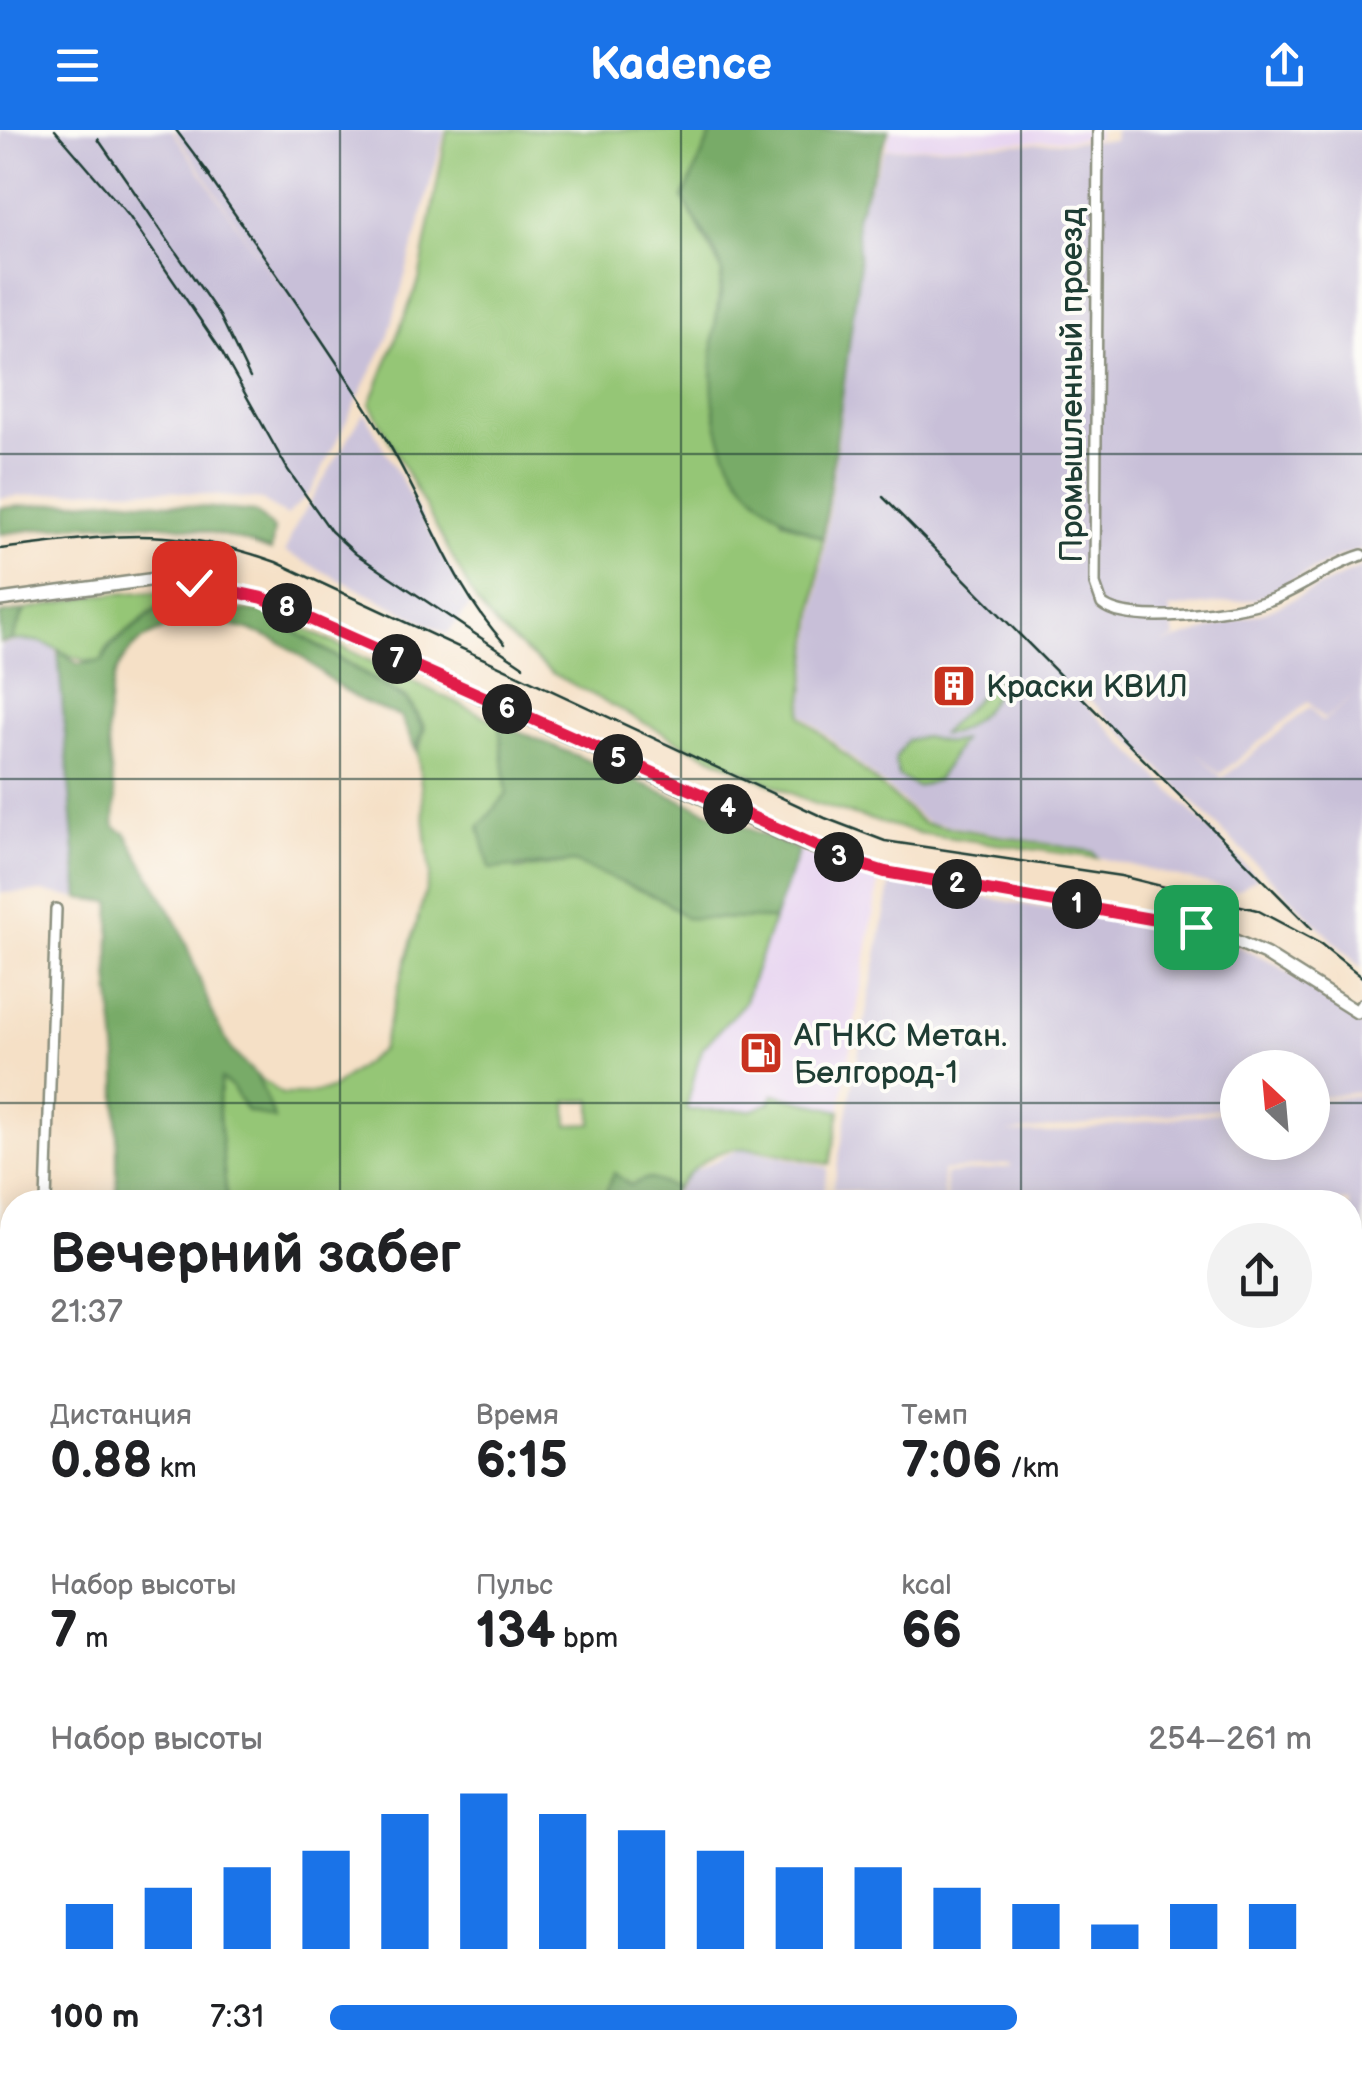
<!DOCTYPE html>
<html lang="ru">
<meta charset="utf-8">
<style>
:root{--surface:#fff;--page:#f2f2f2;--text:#202124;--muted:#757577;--accent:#1a73e8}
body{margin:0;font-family:"Balsamiq Sans",sans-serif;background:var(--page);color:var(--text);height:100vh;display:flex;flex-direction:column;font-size:38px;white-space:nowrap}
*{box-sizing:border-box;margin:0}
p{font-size:32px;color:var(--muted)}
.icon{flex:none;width:55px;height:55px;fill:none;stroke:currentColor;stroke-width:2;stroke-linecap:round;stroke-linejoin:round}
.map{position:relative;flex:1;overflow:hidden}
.details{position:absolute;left:0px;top:1060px;width:1362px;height:888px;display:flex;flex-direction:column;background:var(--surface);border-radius:40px 40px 0 0;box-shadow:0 5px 25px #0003}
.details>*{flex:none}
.needle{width:65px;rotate:334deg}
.tools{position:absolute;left:1220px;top:920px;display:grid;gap:20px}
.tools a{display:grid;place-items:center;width:110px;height:110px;border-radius:50%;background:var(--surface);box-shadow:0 5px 25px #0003;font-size:50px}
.pin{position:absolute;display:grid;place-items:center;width:85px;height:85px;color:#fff;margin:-42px;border-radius:20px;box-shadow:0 5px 15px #0006}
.km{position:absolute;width:50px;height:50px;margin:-25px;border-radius:50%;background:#222;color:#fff;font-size:28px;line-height:50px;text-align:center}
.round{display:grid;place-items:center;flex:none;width:105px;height:105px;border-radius:52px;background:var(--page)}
.head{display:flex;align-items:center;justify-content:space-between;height:170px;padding:0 50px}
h1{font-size:55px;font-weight:700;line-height:75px}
.metrics{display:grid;grid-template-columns:repeat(3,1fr);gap:15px;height:170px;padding:10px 50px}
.metrics div{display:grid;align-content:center}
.metrics b{font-size:50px;font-weight:700}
.metrics small{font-size:28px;font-weight:400}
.metrics p{font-size:28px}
.chart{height:280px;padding:20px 50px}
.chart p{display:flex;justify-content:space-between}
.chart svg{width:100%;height:180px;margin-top:10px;stroke:var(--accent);stroke-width:6}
ul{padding:0 50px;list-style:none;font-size:32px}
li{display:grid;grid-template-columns:160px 120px 1fr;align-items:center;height:75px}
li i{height:25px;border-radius:12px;background:var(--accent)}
header{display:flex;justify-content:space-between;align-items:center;height:130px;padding:0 50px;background:var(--accent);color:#fff;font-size:45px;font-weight:700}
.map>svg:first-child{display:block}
.built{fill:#e6d2f0}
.industrial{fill:#c8bfd8;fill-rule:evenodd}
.green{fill:#95c676;stroke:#5a8255;stroke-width:2.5;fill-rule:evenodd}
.forest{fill:#78ab67;stroke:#4c744e;stroke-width:2.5}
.water{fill:#59c6cf;stroke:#3c8282;stroke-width:2.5}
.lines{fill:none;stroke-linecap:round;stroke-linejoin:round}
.minor-casing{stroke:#8a8e7d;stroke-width:14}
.major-casing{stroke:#8a8e7d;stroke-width:16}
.minor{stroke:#fff;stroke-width:9}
.major{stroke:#fff;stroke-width:11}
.rail{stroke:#1f3d34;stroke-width:2.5}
.route-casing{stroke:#fff;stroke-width:20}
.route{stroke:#e11d48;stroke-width:12}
.grid{fill:none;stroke:#1f3d34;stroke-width:2.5;stroke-opacity:0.55}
.labels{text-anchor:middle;stroke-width:8;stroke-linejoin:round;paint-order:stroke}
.street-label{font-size:32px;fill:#1f3d34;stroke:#fdfcf7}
.poi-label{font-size:32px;fill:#1f3d34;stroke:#fdfcf7;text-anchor:start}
</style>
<header><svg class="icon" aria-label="menu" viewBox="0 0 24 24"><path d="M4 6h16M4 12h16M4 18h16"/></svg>Kadence<svg class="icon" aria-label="share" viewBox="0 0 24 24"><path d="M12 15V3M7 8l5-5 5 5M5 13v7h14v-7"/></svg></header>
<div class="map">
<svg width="1362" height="1947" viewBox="0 0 1362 1947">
<rect width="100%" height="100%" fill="#fdfcf7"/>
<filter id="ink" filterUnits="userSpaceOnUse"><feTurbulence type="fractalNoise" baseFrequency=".01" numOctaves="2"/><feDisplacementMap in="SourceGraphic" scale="20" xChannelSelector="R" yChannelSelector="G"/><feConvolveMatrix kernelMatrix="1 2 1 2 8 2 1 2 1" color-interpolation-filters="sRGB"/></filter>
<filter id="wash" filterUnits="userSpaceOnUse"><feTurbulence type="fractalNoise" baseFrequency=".0048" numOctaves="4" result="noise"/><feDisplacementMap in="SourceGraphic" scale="40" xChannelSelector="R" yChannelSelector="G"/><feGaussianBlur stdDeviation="2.25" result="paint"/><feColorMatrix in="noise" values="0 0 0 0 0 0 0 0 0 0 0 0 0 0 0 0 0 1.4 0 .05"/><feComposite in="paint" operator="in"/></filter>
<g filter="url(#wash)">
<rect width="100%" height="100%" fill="#f5e0c6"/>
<!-- built -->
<g class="built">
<polygon points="891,0 1098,0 1098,8 886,18"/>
<polygon points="799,720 879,750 840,981 775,964 770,973 753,980 685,980 701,920 744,873"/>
<polygon points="0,1796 12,1818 14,1938 0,1938"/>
</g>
<!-- industrial -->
<g class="industrial">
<polygon points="0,0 172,0 307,198 174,0 445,0 388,208 311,362 286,386 262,370 160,360 102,359 0,368"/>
<path d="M 1115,0 L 1362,0 L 1362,420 L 1341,426 L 1256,469 L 1169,479 L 1175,508 L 1161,514 L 1267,481 L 1362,437 L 1362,839 L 1083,563 L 1078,567 L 1258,748 L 1236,761 L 1097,727 L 1094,721 L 925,691 L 803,584 L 860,139 L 857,87 L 885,19 L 1114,10 ZM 1361,561 L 1322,592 L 1310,577 L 1222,648 L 1195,621 L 1220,644 L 1308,572 L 1324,589 Z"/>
<polygon points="364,282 470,476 447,504 285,422 295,397"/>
<polygon points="34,509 55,518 64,559 76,577 77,768 43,762 0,763 0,515"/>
<polygon points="891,751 1222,809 1276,834 1362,895 1362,962 1313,968 1312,938 1238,938 1237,977 1006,1003 1051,1003 1237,980 1238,1012 1312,1012 1313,971 1362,965 1362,1583 1350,1587 1350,1072 947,1072 945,1044 1011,1037 1010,1034 942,1041 944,1072 833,1059"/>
<polygon points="742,1018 828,1038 822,1072 669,1072 689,1043"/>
<polygon points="12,1233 12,1611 5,1611 0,1539 0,1235"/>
<polygon points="1362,1585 1362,1947 377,1947 374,1935 1350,1935 1350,1589"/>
<polygon points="12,1713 12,1798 0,1777 0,1714"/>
<polygon points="85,1935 271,1935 268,1947 91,1947"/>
</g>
<!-- green -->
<g class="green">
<polygon points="447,0 713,0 683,68 722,141 713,213 782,390 823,408 801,586 923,693 1093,722 1097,728 918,703 815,674 689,617 552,543 499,499 477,473 370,274 419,151"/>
<path d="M 143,462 L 175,463 L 109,515 L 101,531 C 62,534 57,505 12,511 L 25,480 L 97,465 Z"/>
<path d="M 288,491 L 499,593 L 515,740 L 574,732 L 663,770 L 686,788 L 774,789 L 744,873 L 701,920 L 686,980 L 753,980 L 770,973 L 774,964 L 840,981 L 830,1034 C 766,1026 728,993 676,1058 L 648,1048 L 630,1056 L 614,1044 L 602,1072 L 227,1072 L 218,974 L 221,948 L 233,958 L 247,981 L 274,988 L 257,946 L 282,964 L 306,964 L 331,959 L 381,920 L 430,745 L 418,624 L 425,597 L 408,569 L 290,498 ZM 592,970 L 592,994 L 568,995 L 567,971 Z"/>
<path d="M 1000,545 C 1001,569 965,607 941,604 Z"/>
<polygon points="924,607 948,613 962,610 937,650 917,657 898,646 895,629 907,610"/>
<polygon points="15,1935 80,1935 87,1947 0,1947 0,1939 14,1939"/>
<polygon points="272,1935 371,1935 375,1947 269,1947"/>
</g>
<!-- forest -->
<g class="forest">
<path d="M 713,0 L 889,0 L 856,87 L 859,140 L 823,408 C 729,369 707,310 713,212 C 714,190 724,165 722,143 C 721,125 692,86 683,68 Z"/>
<path d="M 117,369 L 255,382 L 274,399 L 271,421 C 179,384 97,390 0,404 L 0,378 Z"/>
<path d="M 177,464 L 239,480 L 273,483 L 286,491 L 290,499 L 407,571 L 423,598 L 416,621 L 401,587 C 387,581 371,576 358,569 C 331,554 310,530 283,514 C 227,483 126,479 111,561 C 104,598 109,631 115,668 C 117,678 112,685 115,697 L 126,704 L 180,798 L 215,890 L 232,921 L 257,946 L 275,989 L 247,981 L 233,958 L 221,949 L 218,974 L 227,1072 L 117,1072 L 117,928 L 109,843 L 111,772 L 79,768 L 58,520 L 78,534 L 102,531 L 111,516 Z"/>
<polygon points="24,480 11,511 0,513 0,484"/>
<polygon points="499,593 799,720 774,789 686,788 663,770 574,732 490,739 479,697 507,664"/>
<polygon points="614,1043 630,1055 648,1048 676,1058 667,1072 602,1072"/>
</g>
<!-- water -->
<polygon class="water" points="190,1935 256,1935 252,1947 187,1947"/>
</g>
<g filter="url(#ink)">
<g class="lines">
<defs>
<g id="minor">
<path d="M 1098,0 L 1095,454 L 1102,474 C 1129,497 1237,482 1270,470 C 1303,458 1329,435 1362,425"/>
<polyline points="46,1072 56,779"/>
<polyline points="0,1143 12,1141"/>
</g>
<polyline id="major" points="0,470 156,449 263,468 806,715 885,742 1208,799 1265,824 1357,882 1362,875"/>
</defs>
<!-- minor casing -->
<use href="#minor" class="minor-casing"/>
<!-- major casing -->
<use href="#major" class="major-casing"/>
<!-- minor -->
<use href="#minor" class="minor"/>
<!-- major -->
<use href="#major" class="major"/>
<!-- rail -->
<g class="rail">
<polyline points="55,0 129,86 220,219 288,340 331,401 356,424 523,536"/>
<polyline points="176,0 210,45"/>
<polyline points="98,9 220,186 250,248"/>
<path d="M 201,35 C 263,126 328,215 386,309 C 427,377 450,454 505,514"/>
<polyline points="883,367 1312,799"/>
<path d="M 0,419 C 111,406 167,393 276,432 L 825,688 L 885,711 L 1121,746 L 1257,780 L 1321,814 L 1362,847"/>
<polyline points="1350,1127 1362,1122"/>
<polyline points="1350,1400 1362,1393"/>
<polyline points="1350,1479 1362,1476"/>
<polyline points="1350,1516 1362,1513"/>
<polyline points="1350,1582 1362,1579"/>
<polyline points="1350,1623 1362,1618"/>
<polyline points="1350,1662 1362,1655"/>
<polyline points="1350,1700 1362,1699"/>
<polyline points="1350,1774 1362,1772"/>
<polyline points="0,1790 12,1812"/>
<polyline points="82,1935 89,1947"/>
<polyline points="130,1947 131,1935"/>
<polyline points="485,1947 499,1935"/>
<polyline points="594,1947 608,1935"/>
<polyline points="672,1947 685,1935"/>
<polyline points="767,1947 790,1935"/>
<polyline points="1169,1947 1204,1943"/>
</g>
</g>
</g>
<g class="lines" filter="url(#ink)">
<defs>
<polyline id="route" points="194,453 263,468 850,731 885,742 1196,797"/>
</defs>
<!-- route casing -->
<use href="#route" class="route-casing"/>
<!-- route -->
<use href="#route" class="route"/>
</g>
<!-- grid -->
<path class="grid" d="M 340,0 L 340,1072M 681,0 L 681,1072M 1021,0 L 1021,1072M 0,324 L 1362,324M 0,649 L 1362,649M 0,973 L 1238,973M 1312,973 L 1362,973M 0,1298 L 12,1298M 1350,1298 L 1362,1298M 0,1622 L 12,1622M 1350,1622 L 1362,1622M 340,1935 L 340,1947M 681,1935 L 681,1947M 1021,1935 L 1021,1947"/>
<!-- icons -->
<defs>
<symbol id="building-square" viewBox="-11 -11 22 22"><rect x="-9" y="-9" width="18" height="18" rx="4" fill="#c8321e" stroke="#fdfcf7"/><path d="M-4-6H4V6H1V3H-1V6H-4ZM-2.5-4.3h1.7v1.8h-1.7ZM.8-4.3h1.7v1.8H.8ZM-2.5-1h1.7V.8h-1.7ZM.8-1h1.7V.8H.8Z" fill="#fff"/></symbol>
<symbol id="fuel-square" viewBox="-11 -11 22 22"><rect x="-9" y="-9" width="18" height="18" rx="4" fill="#c8321e" stroke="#fdfcf7"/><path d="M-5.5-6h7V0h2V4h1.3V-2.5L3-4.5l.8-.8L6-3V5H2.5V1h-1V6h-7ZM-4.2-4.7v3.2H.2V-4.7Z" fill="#fff"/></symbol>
</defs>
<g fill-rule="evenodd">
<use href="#building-square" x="929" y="531" width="50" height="50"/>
<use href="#fuel-square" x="736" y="898" width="50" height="50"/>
</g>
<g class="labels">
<!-- street labels -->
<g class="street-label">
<text transform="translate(1071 255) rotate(-90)" y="11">Промышленный проезд</text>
</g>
<!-- poi labels -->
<g class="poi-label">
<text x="986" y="567">Краски КВИЛ</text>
<text x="794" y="916">АГНКС Метан.<tspan x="794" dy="37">Белгород-1</tspan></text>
</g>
</g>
</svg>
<div class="tools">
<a><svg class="needle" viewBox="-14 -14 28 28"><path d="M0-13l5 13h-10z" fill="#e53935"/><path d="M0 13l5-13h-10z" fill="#757577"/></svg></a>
</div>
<div class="pin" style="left:1196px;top:797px;background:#1e9e55"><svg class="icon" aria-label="arrive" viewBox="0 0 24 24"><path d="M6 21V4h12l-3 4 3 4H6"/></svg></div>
<div class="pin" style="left:194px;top:453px;background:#d93025"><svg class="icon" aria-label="check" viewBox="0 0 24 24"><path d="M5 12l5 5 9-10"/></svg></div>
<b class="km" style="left:1077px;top:774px">1</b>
<b class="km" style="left:957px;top:754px">2</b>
<b class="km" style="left:839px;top:727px">3</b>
<b class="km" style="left:728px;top:679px">4</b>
<b class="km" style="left:618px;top:629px">5</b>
<b class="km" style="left:507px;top:579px">6</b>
<b class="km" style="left:397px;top:529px">7</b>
<b class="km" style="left:287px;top:478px">8</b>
<section class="details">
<div class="head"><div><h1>Вечерний забег</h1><p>21:37</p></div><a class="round"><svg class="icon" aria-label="share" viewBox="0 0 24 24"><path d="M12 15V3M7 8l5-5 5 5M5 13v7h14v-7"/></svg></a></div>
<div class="metrics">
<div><p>Дистанция</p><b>0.88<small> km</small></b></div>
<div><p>Время</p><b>6:15</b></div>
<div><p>Темп</p><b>7:06<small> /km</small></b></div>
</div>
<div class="metrics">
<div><p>Набор высоты</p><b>7<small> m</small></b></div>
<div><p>Пульс</p><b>134<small> bpm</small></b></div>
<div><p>kcal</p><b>66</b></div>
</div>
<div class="chart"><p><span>Набор высоты</span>254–261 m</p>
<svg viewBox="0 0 160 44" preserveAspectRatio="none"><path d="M5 44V33M15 44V29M25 44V24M35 44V20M45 44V11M55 44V6M65 44V11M75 44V15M85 44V20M95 44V24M105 44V24M115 44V29M125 44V33M135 44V38M145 44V33M155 44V33"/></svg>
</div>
<ul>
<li><b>100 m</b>7:31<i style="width:70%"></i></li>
</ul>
</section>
</div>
